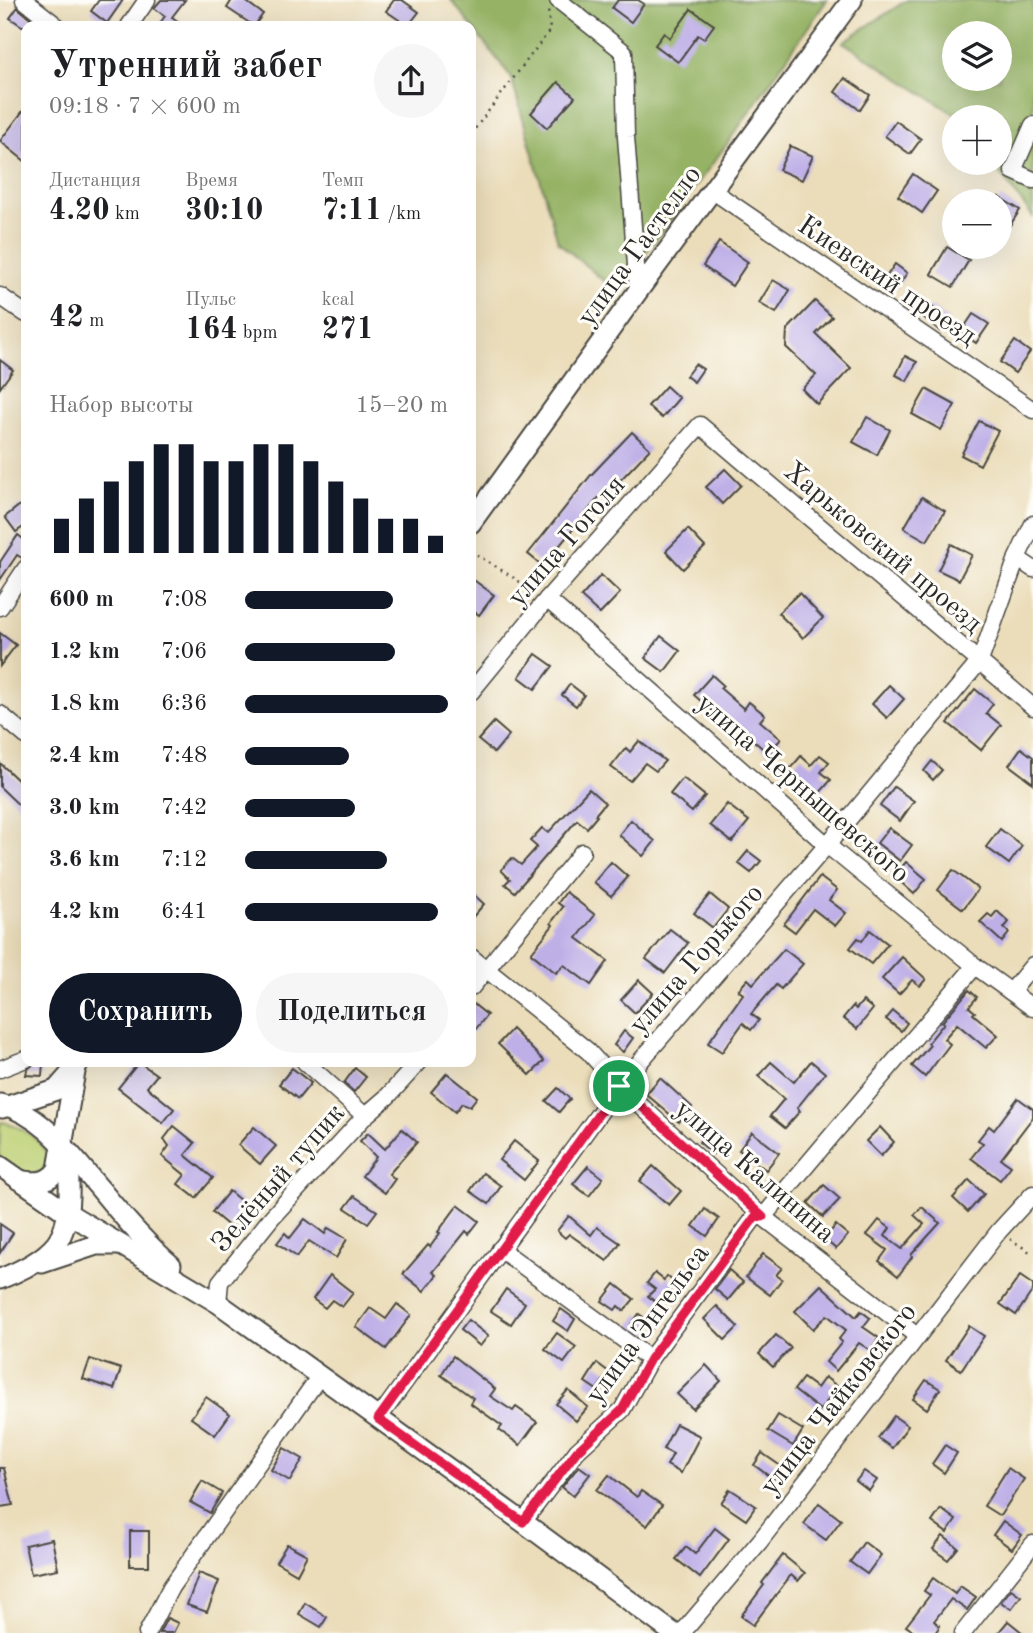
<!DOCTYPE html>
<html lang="ru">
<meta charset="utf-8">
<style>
:root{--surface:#fff;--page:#f6f6f6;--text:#202124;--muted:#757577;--accent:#111827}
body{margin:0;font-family:"Old Standard TT",serif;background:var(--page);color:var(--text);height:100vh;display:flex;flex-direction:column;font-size:26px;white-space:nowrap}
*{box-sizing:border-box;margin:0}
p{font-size:23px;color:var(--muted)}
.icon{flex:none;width:38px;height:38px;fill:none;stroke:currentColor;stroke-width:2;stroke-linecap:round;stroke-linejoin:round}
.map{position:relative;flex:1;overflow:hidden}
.panel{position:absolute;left:21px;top:21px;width:455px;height:1046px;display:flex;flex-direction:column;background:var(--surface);border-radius:14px;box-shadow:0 7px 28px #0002}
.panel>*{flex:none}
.tools{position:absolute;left:942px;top:21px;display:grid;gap:14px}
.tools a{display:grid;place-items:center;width:70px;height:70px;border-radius:50%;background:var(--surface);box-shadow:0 7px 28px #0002;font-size:35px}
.pin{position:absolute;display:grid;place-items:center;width:60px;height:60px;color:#fff;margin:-30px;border:4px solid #fff;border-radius:50%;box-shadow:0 2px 7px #0007}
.round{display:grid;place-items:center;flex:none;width:74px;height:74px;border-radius:37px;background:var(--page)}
.overview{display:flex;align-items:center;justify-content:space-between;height:119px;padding:0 28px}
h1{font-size:38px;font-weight:700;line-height:52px}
.metrics{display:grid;grid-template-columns:repeat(3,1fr);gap:10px;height:119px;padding:7px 28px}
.metrics div{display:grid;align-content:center}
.metrics b{font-size:30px;font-weight:700}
.metrics small{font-size:19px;font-weight:400}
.metrics p{font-size:19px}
.chart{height:196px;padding:14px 28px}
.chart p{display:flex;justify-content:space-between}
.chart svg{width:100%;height:126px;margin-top:7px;stroke:var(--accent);stroke-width:6}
.cta{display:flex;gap:14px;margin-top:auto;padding:14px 28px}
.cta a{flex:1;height:80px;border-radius:42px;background:var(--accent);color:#fff;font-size:28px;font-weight:700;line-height:80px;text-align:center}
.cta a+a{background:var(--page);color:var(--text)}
ul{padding:0 28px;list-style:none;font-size:23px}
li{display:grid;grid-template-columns:112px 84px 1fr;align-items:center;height:52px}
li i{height:18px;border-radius:9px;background:var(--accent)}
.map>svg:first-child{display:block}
.green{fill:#bcd073;stroke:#747e4f;stroke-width:2}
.forest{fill:#95b265;stroke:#606e48;stroke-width:2;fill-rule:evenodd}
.building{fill:#beafe7}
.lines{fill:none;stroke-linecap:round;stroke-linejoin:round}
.minor-casing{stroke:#484640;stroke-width:19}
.major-casing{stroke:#484640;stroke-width:23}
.path{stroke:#484640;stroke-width:2.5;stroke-dasharray:2 5;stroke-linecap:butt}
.minor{stroke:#fff;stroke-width:16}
.major{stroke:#fff;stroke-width:19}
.route-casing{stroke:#fff;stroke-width:14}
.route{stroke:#e11d48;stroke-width:9}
.labels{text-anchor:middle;stroke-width:6;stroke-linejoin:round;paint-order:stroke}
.street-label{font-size:28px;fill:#2b2b2b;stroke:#fdfcf7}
</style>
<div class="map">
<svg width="1033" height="1633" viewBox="0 0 1033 1633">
<rect width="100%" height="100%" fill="#fdfcf7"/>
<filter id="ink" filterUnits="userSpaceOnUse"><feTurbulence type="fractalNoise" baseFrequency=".0143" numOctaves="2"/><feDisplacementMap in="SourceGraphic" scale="14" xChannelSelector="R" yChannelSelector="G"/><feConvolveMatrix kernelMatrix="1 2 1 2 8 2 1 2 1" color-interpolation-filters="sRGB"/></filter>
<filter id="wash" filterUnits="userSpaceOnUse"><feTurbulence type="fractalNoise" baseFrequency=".00686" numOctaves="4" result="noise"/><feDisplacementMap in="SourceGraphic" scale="28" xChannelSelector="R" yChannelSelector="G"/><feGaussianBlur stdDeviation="1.57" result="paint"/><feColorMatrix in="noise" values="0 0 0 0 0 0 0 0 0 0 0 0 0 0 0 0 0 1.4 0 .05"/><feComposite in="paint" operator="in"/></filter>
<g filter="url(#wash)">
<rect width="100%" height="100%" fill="#ebddba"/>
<!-- green -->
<path class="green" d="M 3,1122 C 23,1127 60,1149 42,1172 L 23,1175 L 0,1158 L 0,1123 Z"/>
<!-- forest -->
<g class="forest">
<polygon points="451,0 827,0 727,144 617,292 558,242 511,77"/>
<path d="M 907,0 L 1033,0 L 1033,217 L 992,163 L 999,163 L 999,117 L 959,117 L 843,42 ZM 954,33 L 999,33 L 999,79 L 954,79 Z"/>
</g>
<g id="blocks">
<!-- building -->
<g class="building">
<polygon points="99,0 123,0 107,23 91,11"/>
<polygon points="161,0 185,0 172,17 185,26 158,26 165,16 154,8"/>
<polygon points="232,0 244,0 263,14 254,26 227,8"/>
<polygon points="394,0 402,0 419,12 408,26 386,11"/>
<polygon points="618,0 638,0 644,4 631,22 612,8"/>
<polygon points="17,8 18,8 40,26 22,26 10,18"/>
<polygon points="691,9 714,25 704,39 698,35 678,62 655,45 664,33 670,38"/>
<polygon points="845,78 870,95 860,110 835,92"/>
<polygon points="558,82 575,97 547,128 531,113"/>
<polygon points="26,107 26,162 0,141"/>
<polygon points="896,121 921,139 910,154 885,136"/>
<polygon points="790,146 813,156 802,180 779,170"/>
<polygon points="913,174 937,191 922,213 898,196"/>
<polygon points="999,197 1020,210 1006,231 999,226"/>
<polygon points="719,242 748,262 732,286 703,266"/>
<polygon points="947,247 969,260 953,287 931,274"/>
<polygon points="895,264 907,273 896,289 884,280"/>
<polygon points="773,280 790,290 776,313 759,303"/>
<polygon points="815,301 832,317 816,334 851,368 817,404 802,389 816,375 786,347 787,330"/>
<polygon points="931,306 949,321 940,331 922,316"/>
<polygon points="973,314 989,324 976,343 961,332"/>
<polygon points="1015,341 1030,352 1015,373 1000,362"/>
<polygon points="905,356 917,362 907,381 896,375"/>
<polygon points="0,360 13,370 0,388"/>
<polygon points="695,364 703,369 694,382 686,376"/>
<polygon points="666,386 679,398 662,418 648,406"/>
<polygon points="926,389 955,405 941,430 912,414"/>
<polygon points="867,417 890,430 877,455 853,442"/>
<polygon points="979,421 998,431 980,465 961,455"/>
<polygon points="632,432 650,449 607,494 604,491 543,566 528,554 591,475"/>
<polygon points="725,469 741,485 722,504 706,487"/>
<polygon points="922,497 945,511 927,541 904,528"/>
<polygon points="20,505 26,514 26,525 16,532 5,517"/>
<polygon points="688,529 705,547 683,569 666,551"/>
<polygon points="18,535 26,541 26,553 22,558 17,555 0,580 0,562"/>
<polygon points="951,544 972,555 959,580 938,570"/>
<polygon points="601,575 620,593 600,614 581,597"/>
<polygon points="471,578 494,595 479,615 471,609"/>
<polygon points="799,593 823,618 803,638 778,613"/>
<polygon points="0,633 16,645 0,666"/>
<polygon points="661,636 680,651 664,672 645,658"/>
<polygon points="536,654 553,666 535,689 519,677"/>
<polygon points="712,675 723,685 720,688 744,709 749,702 765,715 760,721 781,739 768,753 747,735 743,741 721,723 719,725 711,717 714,713 694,695"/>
<polygon points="570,684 584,695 576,706 562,695"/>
<polygon points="889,685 904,699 887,718 872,704"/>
<polygon points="975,689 993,704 986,713 1001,725 981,750 948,723"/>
<polygon points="494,722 509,735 494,753 478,740"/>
<polygon points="639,741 665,761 656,771 645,763 630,781 611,767 626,748 630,752"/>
<polygon points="1021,748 1033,757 1033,783 1009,765"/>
<polygon points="820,755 829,762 821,772 831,780 818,795 789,770 801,756 811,765"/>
<polygon points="932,761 942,770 933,780 924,771"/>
<polygon points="0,763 26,788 26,812 0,787"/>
<polygon points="683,778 705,796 692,812 670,794"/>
<polygon points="894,787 914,801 900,821 880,806"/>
<polygon points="589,789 605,803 595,815 597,816 587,828 577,820 515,892 505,884 510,879 501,870 512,858 521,865 537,847 530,841 542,828 548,833"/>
<polygon points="727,804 749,821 732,842 710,825"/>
<polygon points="631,820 655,841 643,856 619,835"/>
<polygon points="889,828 912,845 900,861 877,843"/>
<polygon points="1000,829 1022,846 1009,864 986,847"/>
<polygon points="748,851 761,861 751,873 738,863"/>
<polygon points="611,862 628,877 611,896 594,882"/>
<polygon points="906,862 926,879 914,894 894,876"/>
<polygon points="953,870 978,889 963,909 938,890"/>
<polygon points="820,877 837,890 829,900 846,913 835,926 813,909 795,932 784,924"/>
<polygon points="471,892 484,904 471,919"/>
<polygon points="566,892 595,915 577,938 608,961 591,985 564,965 556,973 531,953 553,925 551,923 563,907 558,903"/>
<polygon points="710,894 728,909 713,928 694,913"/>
<polygon points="997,911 1009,922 1004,928 1009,933 1002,942 980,922 988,914 992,917"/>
<polygon points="670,929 688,943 665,973 646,959"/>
<polygon points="870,930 888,944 871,964 850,948 858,938 862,941"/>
<polygon points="784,949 803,964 781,989 776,985 751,1014 759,1020 751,1030 743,1023 722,1052 708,1043 743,994 738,990 748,979 753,984"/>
<polygon points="902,957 926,979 920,986 912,980 899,994 882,979"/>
<polygon points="639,980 653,993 635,1013 621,1000"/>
<polygon points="969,990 977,997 969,1007 975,1012 973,1014 998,1035 986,1048 957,1024 944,1039 950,1044 925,1077 912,1066 930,1045 928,1043 944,1023 942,1022"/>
<polygon points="863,1001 873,1009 857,1029 843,1018 853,1006 856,1009"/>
<polygon points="471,1002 487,1015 471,1035"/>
<polygon points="893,1011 907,1023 901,1031 886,1019"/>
<polygon points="512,1029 544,1061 530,1075 498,1044"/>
<polygon points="624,1031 633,1038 623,1052 614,1045"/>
<polygon points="811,1061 825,1073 797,1108 800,1111 785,1128 770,1116 784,1099 758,1076 771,1062 794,1082"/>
<polygon points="36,1062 43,1062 42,1076 26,1075 27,1070"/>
<polygon points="139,1062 157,1075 147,1087 174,1109 163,1123 118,1088"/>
<polygon points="292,1068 311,1083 298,1099 279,1084"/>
<polygon points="355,1068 366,1077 354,1092 344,1083"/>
<polygon points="447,1073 477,1097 470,1106 462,1103 455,1112 431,1092"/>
<polygon points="660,1078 692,1107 679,1122 646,1094"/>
<polygon points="558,1088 570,1099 559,1112 546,1101"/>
<polygon points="1018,1098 1033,1109 1033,1117 1001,1159 1011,1166 1000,1180 971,1158 983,1143 978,1140 989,1126 994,1130"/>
<polygon points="174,1126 195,1143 185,1155 213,1178 196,1198 178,1184 185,1175 162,1156 169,1146 164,1139"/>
<polygon points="254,1127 276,1146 260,1164 238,1145"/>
<polygon points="880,1127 894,1142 881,1156 866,1141"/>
<polygon points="402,1129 417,1142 389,1174 395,1179 385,1193 362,1176 376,1157 360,1141 368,1133 385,1149"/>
<polygon points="710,1130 724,1141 713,1154 699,1142"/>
<polygon points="752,1132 779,1153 766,1170 739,1150"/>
<polygon points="514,1141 539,1161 524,1180 499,1160"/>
<polygon points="588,1166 603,1178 589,1196 573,1184"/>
<polygon points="653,1166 681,1191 669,1205 640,1181"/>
<polygon points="483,1173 501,1186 489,1204 470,1191"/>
<polygon points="969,1180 984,1194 968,1212 953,1198"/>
<polygon points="824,1185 840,1199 823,1217 808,1203"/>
<polygon points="229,1191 247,1206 230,1227 212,1212"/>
<polygon points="354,1196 377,1211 368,1223 345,1208"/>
<polygon points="458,1205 479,1221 469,1234 466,1231 433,1272 437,1275 424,1291 403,1274 428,1245 430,1247 440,1233 438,1232"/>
<polygon points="922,1207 940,1223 911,1255 912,1257 898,1276 879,1261 887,1250 867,1235 879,1220 890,1228 885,1236 902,1249 924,1224 914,1215"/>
<polygon points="705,1209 719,1219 707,1236 693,1226"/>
<polygon points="569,1216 591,1235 597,1227 620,1243 607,1261 569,1234 565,1238 557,1231"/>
<polygon points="305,1219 325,1234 328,1228 347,1239 336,1258 309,1241 297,1257 277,1243 285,1233 290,1238"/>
<polygon points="0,1224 13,1233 0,1253"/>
<polygon points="836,1225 848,1235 836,1249 824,1239"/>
<polygon points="763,1254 782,1268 776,1275 782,1279 770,1295 746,1277"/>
<polygon points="729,1270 743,1282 728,1300 715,1289"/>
<polygon points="655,1273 664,1280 667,1276 675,1283 658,1304 648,1296 655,1289 647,1283"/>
<polygon points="330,1275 353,1293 342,1307 332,1300 325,1308 313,1299"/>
<polygon points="1020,1276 1033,1285 1033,1290 1016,1315 1000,1304"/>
<polygon points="615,1284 634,1299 624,1311 618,1306 615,1310 602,1301"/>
<polygon points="821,1285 856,1317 861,1311 870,1318 863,1327 879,1338 870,1350 859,1343 836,1371 826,1362 842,1342 839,1339 846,1330 827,1315 813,1329 795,1311"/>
<polygon points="506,1289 525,1303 511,1324 491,1311"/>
<polygon points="397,1304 411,1315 386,1349 356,1327 370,1308 386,1319"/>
<polygon points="717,1306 738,1327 725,1340 704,1319"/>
<polygon points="561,1309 575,1319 568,1331 553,1321"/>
<polygon points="639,1314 654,1325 646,1337 630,1326"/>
<polygon points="468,1320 488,1336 480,1346 460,1330"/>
<polygon points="969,1326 984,1336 961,1370 946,1360"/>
<polygon points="557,1333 576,1347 564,1363 545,1349"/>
<polygon points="776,1335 791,1348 773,1367 759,1354"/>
<polygon points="453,1356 495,1389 490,1396 513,1411 516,1407 537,1422 520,1445 499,1430 502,1426 470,1403 473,1398 441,1375"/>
<polygon points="90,1359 121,1369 114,1389 83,1379"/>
<polygon points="597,1363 609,1372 597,1390 585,1382"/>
<polygon points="706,1365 721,1381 693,1409 677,1394"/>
<polygon points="825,1377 838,1387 820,1410 794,1390 803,1378 817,1388"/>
<polygon points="926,1380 940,1389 927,1409 913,1399"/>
<polygon points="568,1390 588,1407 576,1421 556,1404"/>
<polygon points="206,1397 230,1414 215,1435 191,1418"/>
<polygon points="778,1415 803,1430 793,1446 768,1431"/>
<polygon points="894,1416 908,1426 892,1448 878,1438"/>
<polygon points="676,1424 700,1436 681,1473 667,1465 673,1454 663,1449"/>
<polygon points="945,1445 957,1453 944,1473 932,1464"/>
<polygon points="284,1448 303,1459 290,1481 271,1470"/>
<polygon points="762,1453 782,1467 773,1479 754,1465"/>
<polygon points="579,1466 590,1474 573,1496 562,1487"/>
<polygon points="0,1468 4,1468 13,1505 0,1507"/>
<polygon points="1008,1468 1024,1479 1000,1516 984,1506"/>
<polygon points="864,1471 877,1480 869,1491 856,1481"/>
<polygon points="609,1475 637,1497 641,1491 662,1505 647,1526 597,1490"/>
<polygon points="202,1481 222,1493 210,1513 190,1502"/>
<polygon points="730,1489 756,1506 746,1520 721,1503"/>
<polygon points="819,1503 841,1520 826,1540 804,1524"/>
<polygon points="941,1509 956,1520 947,1533 932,1522"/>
<polygon points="1003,1521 1022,1535 1012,1549 993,1535"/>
<polygon points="715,1528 729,1539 700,1578 676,1559 686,1547 695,1554"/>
<rect x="130" y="1531" width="19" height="35"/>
<polygon points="943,1536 958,1548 948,1560 933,1549"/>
<polygon points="52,1539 58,1569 31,1574 25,1545"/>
<polygon points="864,1542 881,1555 867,1574 850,1562"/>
<polygon points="287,1544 307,1555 297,1574 276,1562"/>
<polygon points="783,1555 805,1573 798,1581 791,1575 753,1625 741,1616 764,1585 762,1583"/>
<polygon points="199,1573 219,1581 207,1612 187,1605"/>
<polygon points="933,1578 955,1594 960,1586 976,1597 967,1610 951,1599 934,1621 940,1626 935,1633 916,1633 906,1626 930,1595 924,1591"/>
<polygon points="1011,1589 1021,1596 1011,1609 1001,1602"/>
<polygon points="305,1603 327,1617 321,1627 299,1614"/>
<polygon points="167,1618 178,1623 173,1633 159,1633"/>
<polygon points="1008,1621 1023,1633 998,1633"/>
</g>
</g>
</g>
<g filter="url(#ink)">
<use href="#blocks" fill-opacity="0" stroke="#484640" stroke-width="2"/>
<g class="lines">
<defs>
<g id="minor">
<polyline points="24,0 57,26"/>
<polyline points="558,0 624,52 626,137 638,291"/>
<polyline points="129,26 147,0"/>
<polyline points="1033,125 1013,171 1033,180"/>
<polyline points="713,191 1033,410"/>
<polyline points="0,296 26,314"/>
<polyline points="1017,558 1033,569"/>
<polyline points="547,599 827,845 975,966 1033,1008"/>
<polyline points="0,607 26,568"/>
<polyline points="471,692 547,599 700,425 1033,707"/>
<polyline points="0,714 26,736"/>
<polyline points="471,957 588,1051 619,1086 763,1217 917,1336"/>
<polyline points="471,988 582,852"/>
<polyline points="1011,992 1033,965"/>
<polyline points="305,1062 365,1116"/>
<polyline points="0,1069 26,1059"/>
<polyline points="500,1249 650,1359"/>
<polyline points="218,1303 220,1282 272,1217 365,1116 387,1097 419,1062"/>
<polyline points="378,1419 619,1086 827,845 980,661 1017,558 1033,524"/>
<polyline points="523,1522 577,1451 622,1410 650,1359 755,1217 763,1217 975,966"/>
<polyline points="147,1633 171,1587 319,1377"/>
<polyline points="682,1633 760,1541 999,1231 1033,1194"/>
<polyline points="963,1633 1033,1544"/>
</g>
<g id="major">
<polyline points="471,523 638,291 852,0"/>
<path d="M 0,1104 C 45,1115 72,1157 101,1190 C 123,1217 145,1243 171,1265"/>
<polyline points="2,1108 56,1090 77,1066"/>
<polyline points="0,1166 66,1212 218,1303 523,1522 673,1633"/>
<path d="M 19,1180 C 36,1183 48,1184 58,1169 L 76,1066"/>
<polyline points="42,1263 96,1245 121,1245"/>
<path d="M 0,1279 C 18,1272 43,1260 56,1244 C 73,1221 71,1174 64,1148"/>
</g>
</defs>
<!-- minor casing -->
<use href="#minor" class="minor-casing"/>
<!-- major casing -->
<use href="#major" class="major-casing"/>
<!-- path -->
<g class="path">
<polyline points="471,134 550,30 548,10"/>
<polyline points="471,551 536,592"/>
<polyline points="1010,1239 1033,1254"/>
</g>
<!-- minor -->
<use href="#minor" class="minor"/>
<!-- major -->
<use href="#major" class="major"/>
</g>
</g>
<g class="lines" filter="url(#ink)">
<defs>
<polygon id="route" points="619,1086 763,1217 755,1217 650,1359 622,1410 577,1451 523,1522 378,1419"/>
</defs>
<!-- route casing -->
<use href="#route" class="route-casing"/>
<!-- route -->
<use href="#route" class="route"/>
</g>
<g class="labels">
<!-- street labels -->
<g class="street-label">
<text transform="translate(638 245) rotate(-54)" y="10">улица Гастелло</text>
<text transform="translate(888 279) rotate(34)" y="10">Киевский проезд</text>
<text transform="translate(565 540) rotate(-49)" y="10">улица Гоголя</text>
<text transform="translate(884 546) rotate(40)" y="10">Харьковский проезд</text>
<text transform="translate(804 787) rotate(41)" y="10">улица Чернышевского</text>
<text transform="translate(695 958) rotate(-49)" y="10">улица Горького</text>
<text transform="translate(756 1170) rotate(41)" y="10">улица Калинина</text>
<text transform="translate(277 1177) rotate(-49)" y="10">Зелёный тупик</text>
<text transform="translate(646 1323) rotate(-54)" y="10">улица Энгельса</text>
<text transform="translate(837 1398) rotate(-52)" y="10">улица Чайковского</text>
</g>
</g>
</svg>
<div class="tools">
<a><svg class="icon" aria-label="layers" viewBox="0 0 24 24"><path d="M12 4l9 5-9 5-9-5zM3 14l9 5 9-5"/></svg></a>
<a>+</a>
<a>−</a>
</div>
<div class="pin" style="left:619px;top:1086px;background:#1e9e55"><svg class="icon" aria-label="arrive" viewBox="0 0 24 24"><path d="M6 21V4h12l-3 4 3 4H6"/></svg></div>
<section class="panel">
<div class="overview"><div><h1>Утренний забег</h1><p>09:18 · 7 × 600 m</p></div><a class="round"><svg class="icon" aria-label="share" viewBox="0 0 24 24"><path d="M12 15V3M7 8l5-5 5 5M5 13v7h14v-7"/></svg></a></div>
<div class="metrics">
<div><p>Дистанция</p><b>4.20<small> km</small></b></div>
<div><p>Время</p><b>30:10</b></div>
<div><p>Темп</p><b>7:11<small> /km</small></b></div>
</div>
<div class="metrics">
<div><b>42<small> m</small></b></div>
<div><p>Пульс</p><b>164<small> bpm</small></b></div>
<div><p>kcal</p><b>271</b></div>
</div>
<div class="chart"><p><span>Набор высоты</span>15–20 m</p>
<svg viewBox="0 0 160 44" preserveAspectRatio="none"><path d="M5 44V32M15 44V25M25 44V19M35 44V12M45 44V6M55 44V6M65 44V12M75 44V12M85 44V6M95 44V6M105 44V12M115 44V19M125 44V25M135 44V32M145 44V32M155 44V38"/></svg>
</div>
<ul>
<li><b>600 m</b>7:08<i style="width:73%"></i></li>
<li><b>1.2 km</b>7:06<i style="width:74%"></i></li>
<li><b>1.8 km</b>6:36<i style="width:100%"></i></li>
<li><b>2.4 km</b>7:48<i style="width:51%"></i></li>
<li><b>3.0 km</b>7:42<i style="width:54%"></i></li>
<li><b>3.6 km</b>7:12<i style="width:70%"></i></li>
<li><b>4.2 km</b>6:41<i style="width:95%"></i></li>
</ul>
<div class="cta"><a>Сохранить</a><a>Поделиться</a></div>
</section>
</div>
